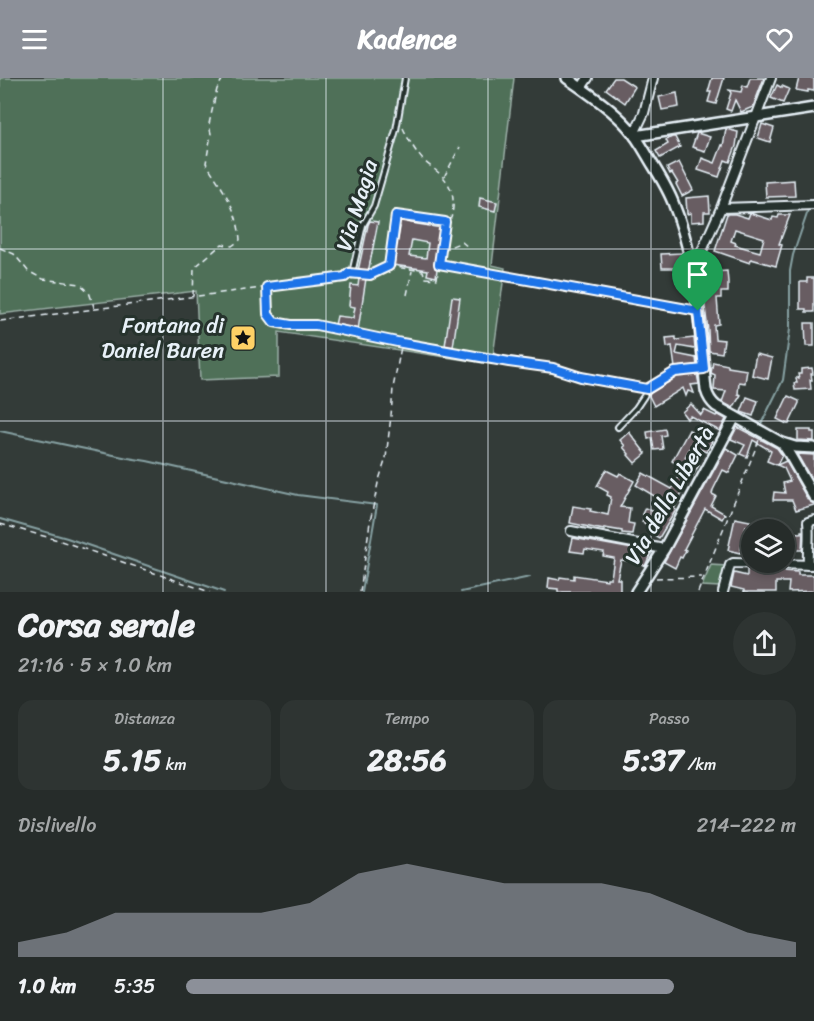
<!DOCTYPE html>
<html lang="it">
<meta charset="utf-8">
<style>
:root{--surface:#262c2a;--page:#2e3432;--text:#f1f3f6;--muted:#a4a7a8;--line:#424847;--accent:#8c9099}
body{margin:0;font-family:Sriracha,sans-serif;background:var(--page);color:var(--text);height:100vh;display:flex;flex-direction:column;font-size:22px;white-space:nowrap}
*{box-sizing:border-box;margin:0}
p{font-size:20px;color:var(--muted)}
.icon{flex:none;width:33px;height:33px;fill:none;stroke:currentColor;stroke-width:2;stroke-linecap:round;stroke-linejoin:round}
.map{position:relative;height:514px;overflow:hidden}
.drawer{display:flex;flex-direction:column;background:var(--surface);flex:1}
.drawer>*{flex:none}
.tools{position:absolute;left:741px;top:441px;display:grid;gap:12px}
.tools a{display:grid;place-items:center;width:54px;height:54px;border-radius:50%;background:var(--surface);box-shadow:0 3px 9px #0003,0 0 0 2px var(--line);font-size:30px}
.pin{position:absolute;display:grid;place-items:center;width:51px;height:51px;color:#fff;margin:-62px -26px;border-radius:50% 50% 50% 0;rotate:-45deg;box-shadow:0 0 6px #0007}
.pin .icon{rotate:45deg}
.round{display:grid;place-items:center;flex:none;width:63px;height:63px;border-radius:32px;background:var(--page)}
.summary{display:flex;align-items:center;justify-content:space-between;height:102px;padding:0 18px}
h1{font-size:33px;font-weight:700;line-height:45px}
.stats{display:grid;grid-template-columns:repeat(3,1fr);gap:9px;height:102px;padding:6px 18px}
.stats div{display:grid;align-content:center;border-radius:15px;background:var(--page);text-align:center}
.stats b{font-size:30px;font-weight:700}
.stats small{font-size:16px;font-weight:400}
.stats p{font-size:16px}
.chart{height:168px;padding:12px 18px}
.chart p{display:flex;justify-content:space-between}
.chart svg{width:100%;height:108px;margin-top:6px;fill:var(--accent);opacity:.7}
ul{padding:0 18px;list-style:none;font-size:20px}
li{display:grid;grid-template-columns:96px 72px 1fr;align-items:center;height:45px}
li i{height:15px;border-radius:8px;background:var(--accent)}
header{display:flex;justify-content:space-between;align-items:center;height:78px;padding:0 18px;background:var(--accent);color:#fff;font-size:27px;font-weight:700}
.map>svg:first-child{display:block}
.green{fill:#507059;stroke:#9cb0a8;stroke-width:1.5}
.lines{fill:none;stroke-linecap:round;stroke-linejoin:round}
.stream{stroke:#87a1a3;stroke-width:2}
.building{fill:#685d62;stroke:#e8f1f8;stroke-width:1.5;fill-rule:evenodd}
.service-casing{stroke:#e8f1f8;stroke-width:8}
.minor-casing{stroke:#e8f1f8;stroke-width:12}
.tertiary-casing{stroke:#e8f1f8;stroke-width:14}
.path{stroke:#e8f1f8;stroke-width:1.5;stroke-dasharray:6 4.5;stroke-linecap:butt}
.service{stroke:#26332d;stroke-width:4}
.minor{stroke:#26332d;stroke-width:8}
.tertiary{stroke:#26332d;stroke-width:9}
.route-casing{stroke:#fff;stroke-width:12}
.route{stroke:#1a73e8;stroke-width:8}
.grid{fill:none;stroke:#e8f1f8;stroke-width:1.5;stroke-opacity:0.55}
.labels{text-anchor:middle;stroke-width:6;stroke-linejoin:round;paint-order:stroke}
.street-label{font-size:22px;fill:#e8f1f8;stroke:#26332d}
.poi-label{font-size:22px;fill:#e8f1f8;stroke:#26332d;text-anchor:end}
</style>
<header><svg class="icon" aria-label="menu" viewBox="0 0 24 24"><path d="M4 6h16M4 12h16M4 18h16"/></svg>Kadence<svg class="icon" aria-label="heart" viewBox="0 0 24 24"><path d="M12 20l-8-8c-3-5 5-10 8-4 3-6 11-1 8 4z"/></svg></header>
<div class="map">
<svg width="814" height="514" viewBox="0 0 814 514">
<rect width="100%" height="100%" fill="#333b38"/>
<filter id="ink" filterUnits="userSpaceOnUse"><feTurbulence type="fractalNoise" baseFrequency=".0167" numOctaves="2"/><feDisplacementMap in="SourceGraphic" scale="12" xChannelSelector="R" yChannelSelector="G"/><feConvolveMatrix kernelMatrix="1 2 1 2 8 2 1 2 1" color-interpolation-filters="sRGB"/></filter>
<g filter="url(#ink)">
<!-- green -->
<g class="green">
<polygon points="0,0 514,0 492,187 505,190 492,286 279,254 279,299 200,302 196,213 0,236"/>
<polygon points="711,487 726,488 720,509 702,508"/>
</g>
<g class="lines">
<!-- stream -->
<g class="stream">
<polyline points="812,123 814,121"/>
<polyline points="761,346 783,302 790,251 790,193 793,177 808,133"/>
<polyline points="0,353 128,380 147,383 298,417 377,427 362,514"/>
<polyline points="0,441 67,460 224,514"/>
<polyline points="461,514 530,499"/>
</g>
</g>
<!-- building -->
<g class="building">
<polygon points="614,0 621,0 635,9 625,25 606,11"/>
<polygon points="712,0 724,0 716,26 708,24 711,14 708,14"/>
<polygon points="750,0 764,0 753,29 741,34 735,22 731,33 726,31 731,15 729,12 741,14 743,7 747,9"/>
<polygon points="799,0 814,0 814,13 808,12 808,14 796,12"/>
<polygon points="777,7 782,10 782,8 789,11 783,25 771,20"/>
<polygon points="677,15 679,29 662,32 659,19"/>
<polygon points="762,46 774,50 770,64 758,60"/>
<polygon points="726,51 738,54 736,68 730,84 725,82 719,99 698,92 702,80 715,85 722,67 723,68"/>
<polygon points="697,55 710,59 705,73 692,69"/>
<polygon points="672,59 675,59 680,69 660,80 656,73 668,66 666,62"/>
<polygon points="679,84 693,112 682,118 676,106 678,105 672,95 670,96 667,90"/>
<polygon points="794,102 795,118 766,119 765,104"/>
<polygon points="709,118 710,134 704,134 704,143 691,144 691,135 687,136 686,120"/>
<polygon points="480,120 497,124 495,133 479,129"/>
<path d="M 750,135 L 772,142 L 773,139 L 778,140 L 779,137 L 790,137 L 779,166 L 782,167 L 776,188 L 751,181 L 750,185 L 715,173 L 727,136 L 735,136 L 748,140 ZM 735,151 L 764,160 L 760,174 L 735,167 L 736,165 L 731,163 Z"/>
<path d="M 399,140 L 407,141 L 407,144 L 442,150 L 435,186 L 435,190 L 437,191 L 436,199 L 427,197 L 428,192 L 393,187 L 400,149 L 397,148 ZM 412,162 L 428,165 L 426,180 L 409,178 Z"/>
<polygon points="370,143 378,144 368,195 367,194 358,252 335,247 337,238 353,240 355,229 349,228 351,207 358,208 360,193 358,193 368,147"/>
<polygon points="682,175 685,190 662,190 661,176"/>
<polygon points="713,189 714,194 727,193 728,204 728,214 721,214 721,220 717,220 719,246 714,247 715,261 724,262 722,275 709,273 708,252 703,214 702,190"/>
<polygon points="807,200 814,200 814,234 806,234 806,231 800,231 800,204 807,204"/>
<polygon points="452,219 460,220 453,269 445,268"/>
<polygon points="805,245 814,245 814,268 806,268"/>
<polygon points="676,259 676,262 694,260 695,271 678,268 676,276 696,280 697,288 675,290 672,268 667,269 666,260"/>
<polygon points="756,276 772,280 768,301 752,297"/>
<polygon points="713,284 728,287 728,289 747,292 745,305 739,304 738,316 741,317 733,330 722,324 726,313 714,312 715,297 711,295"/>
<polygon points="812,290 813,296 811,296 812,302 810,302 811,311 795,312 794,305 797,305 796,300 799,300 798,296 801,296 801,291"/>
<polygon points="697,296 699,306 691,307 694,315 688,313 686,318 683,310 654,328 649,318 650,315 677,298"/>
<polygon points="788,318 799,323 799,325 789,346 787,346 777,341"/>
<polygon points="747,319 758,323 753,338 741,334"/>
<polygon points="691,326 701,337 704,332 716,338 717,336 726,341 720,353 690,338 687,341 682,334"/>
<polygon points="737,349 777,370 782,377 777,387 767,383 771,373 753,362 747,379 740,376 745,367 731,361"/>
<polygon points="665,351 666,357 661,358 663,371 654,372 652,360 648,361 647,354"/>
<polygon points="689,352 712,363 706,374 692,367 685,379 699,387 692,399 691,398 674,431 676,432 659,460 649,454 652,449 642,444 645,437 642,436 645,430 659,436 666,425 636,407 643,395 672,411 681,393 677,390 678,387 672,383"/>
<polygon points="798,352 811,352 811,354 814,354 814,363 798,362"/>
<polygon points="629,354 646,376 635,385 628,377 629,376 623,369 625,368 620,362"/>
<polygon points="726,370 738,377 729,395 723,392 713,412 712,416 716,418 711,428 725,436 722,441 705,431 684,471 686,472 682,480 680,479 675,490 664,484"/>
<polygon points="797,376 814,377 814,406"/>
<polygon points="786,383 808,422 814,426 814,427 796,432 792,422 773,422 774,414 785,415 783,405 790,403 784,390 777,387"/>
<polygon points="606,392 618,398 620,395 634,403 620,429 630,430 628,445 634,446 632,456 622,455 622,453 604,450 604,452 570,445 573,428 591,431 590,433 608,437 611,419 607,417 608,414 597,408"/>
<polygon points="735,440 750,443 749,449 746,448 740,475 728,472"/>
<polygon points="801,453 803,453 802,472 791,472 791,463 784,462 784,454 801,455"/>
<polygon points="573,460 649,474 651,475 645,488 629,480 629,483 621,482 617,501 620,501 620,514 558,514 558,511 548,510 549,500 559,502 560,499 574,501 574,497 607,502 607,500 611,500 614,480 603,478 604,474 585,471 584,475 570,473"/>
<polygon points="747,491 798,494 798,497 814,497 814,513 788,514 789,504 776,504 776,514 744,514 744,512 731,509 734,495 747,498"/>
</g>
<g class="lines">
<defs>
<g id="service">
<polyline points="405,0 396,52 374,128 363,147 353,191 345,199 267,209 268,236 274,244 291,247 316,247 402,265 553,290 581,299 647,311"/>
<polyline points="439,186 697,233"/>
<polyline points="618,349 636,330 644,318 647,311 676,294 703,291"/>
</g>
<g id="minor">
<polyline points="581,10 588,0"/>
<polyline points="634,56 644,35 653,0"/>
<polyline points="721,130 814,127"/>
<polyline points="693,193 721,130 771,0"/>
<polyline points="571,453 664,471"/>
<path d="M 808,487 C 807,472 810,459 808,444 L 814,442"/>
<polyline points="723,514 730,487 733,485 814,487"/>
</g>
<g id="tertiary">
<path d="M 567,0 C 588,15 611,30 628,49 C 638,60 645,74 653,87 C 661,100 669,113 674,127 C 697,183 700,252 706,312 C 708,319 710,323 716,328 L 782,365 L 795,369 L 814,370"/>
<polyline points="635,58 814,30"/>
<polyline points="782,365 788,374 814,419"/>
<polyline points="636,514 664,471 735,339"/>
</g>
</defs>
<!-- service casing -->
<use href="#service" class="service-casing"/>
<!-- minor casing -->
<use href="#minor" class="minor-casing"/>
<!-- tertiary casing -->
<use href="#tertiary" class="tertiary-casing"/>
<!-- path -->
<g class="path">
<path d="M 403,50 C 408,61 415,73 423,82 C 429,88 438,93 444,100 C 454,112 455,126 451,140 L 445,144 L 440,179"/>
<polyline points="444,99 460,69"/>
<polyline points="0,170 14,176 28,193 43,201 80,206 89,214 95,232"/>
<polyline points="442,172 462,164 469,170"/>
<polyline points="389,188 423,193 425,200 437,201 438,193"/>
<polyline points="355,196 370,197 389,188 396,137 444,144"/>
<polyline points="407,217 412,193"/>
<path d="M 193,218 L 194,190 L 222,166 L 232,168 L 240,162 C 238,131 222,110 206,85 L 211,56 L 209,46 L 217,11 L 223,0"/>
<polyline points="0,243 261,210"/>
<polyline points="0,446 58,462 210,514"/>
<polyline points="656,500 702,499"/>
<polyline points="360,514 370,444 378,405 386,380 391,338 393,310 401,269"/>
<polyline points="698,514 759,362"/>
</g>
<!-- service -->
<use href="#service" class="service"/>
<!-- minor -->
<use href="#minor" class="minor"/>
<!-- tertiary -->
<use href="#tertiary" class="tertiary"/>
</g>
</g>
<g class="lines" filter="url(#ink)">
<defs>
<polygon id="route" points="396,137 445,144 439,186 698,233 704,291 675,294 647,311 581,299 553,290 509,284 402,265 316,247 291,247 274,244 268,236 267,209 345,199 349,195 370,197 389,188"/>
</defs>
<!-- route casing -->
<use href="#route" class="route-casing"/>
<!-- route -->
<use href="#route" class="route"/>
</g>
<!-- grid -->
<path class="grid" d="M 163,0 L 163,514M 326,0 L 326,514M 488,0 L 488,514M 651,0 L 651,514M 0,171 L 814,171M 0,343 L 814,343"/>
<!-- icons -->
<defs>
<symbol id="sight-square" viewBox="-11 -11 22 22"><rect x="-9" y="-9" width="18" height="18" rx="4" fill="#ffd166" stroke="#26332d"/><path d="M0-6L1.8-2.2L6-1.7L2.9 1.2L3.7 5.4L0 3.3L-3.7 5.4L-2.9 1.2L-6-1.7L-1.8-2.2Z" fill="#111"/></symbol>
</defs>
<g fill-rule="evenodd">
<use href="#sight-square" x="228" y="245" width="30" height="30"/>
</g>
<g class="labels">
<!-- street labels -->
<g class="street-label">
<text transform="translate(356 127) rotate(-73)" y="8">Via Magia</text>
<text transform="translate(669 417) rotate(-60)" y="8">Via della Libertà</text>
</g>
<!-- poi labels -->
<g class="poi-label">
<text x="224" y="255">Fontana di<tspan x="224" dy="25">Daniel Buren</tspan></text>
</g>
</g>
</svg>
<div class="tools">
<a><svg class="icon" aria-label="layers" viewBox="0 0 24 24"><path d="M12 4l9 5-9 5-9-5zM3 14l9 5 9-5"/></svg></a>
</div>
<div class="pin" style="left:698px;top:233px;background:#1e9e55"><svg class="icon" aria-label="arrive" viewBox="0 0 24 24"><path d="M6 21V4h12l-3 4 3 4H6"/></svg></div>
</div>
<section class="drawer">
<div class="summary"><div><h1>Corsa serale</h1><p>21:16 · 5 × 1.0 km</p></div><a class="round"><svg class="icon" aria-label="share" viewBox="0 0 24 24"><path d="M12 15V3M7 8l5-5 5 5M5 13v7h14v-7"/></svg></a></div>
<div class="stats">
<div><p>Distanza</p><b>5.15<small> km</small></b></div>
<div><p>Tempo</p><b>28:56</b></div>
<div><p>Passo</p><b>5:37<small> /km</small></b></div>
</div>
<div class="chart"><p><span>Dislivello</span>214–222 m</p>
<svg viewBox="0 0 160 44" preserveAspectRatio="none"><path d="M0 44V38L10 34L20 26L30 26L40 26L50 26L60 22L70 10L80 6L90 10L100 14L110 14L120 14L130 18L140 26L150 34L160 38V44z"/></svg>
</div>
<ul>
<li><b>1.0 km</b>5:35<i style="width:80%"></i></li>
</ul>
</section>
